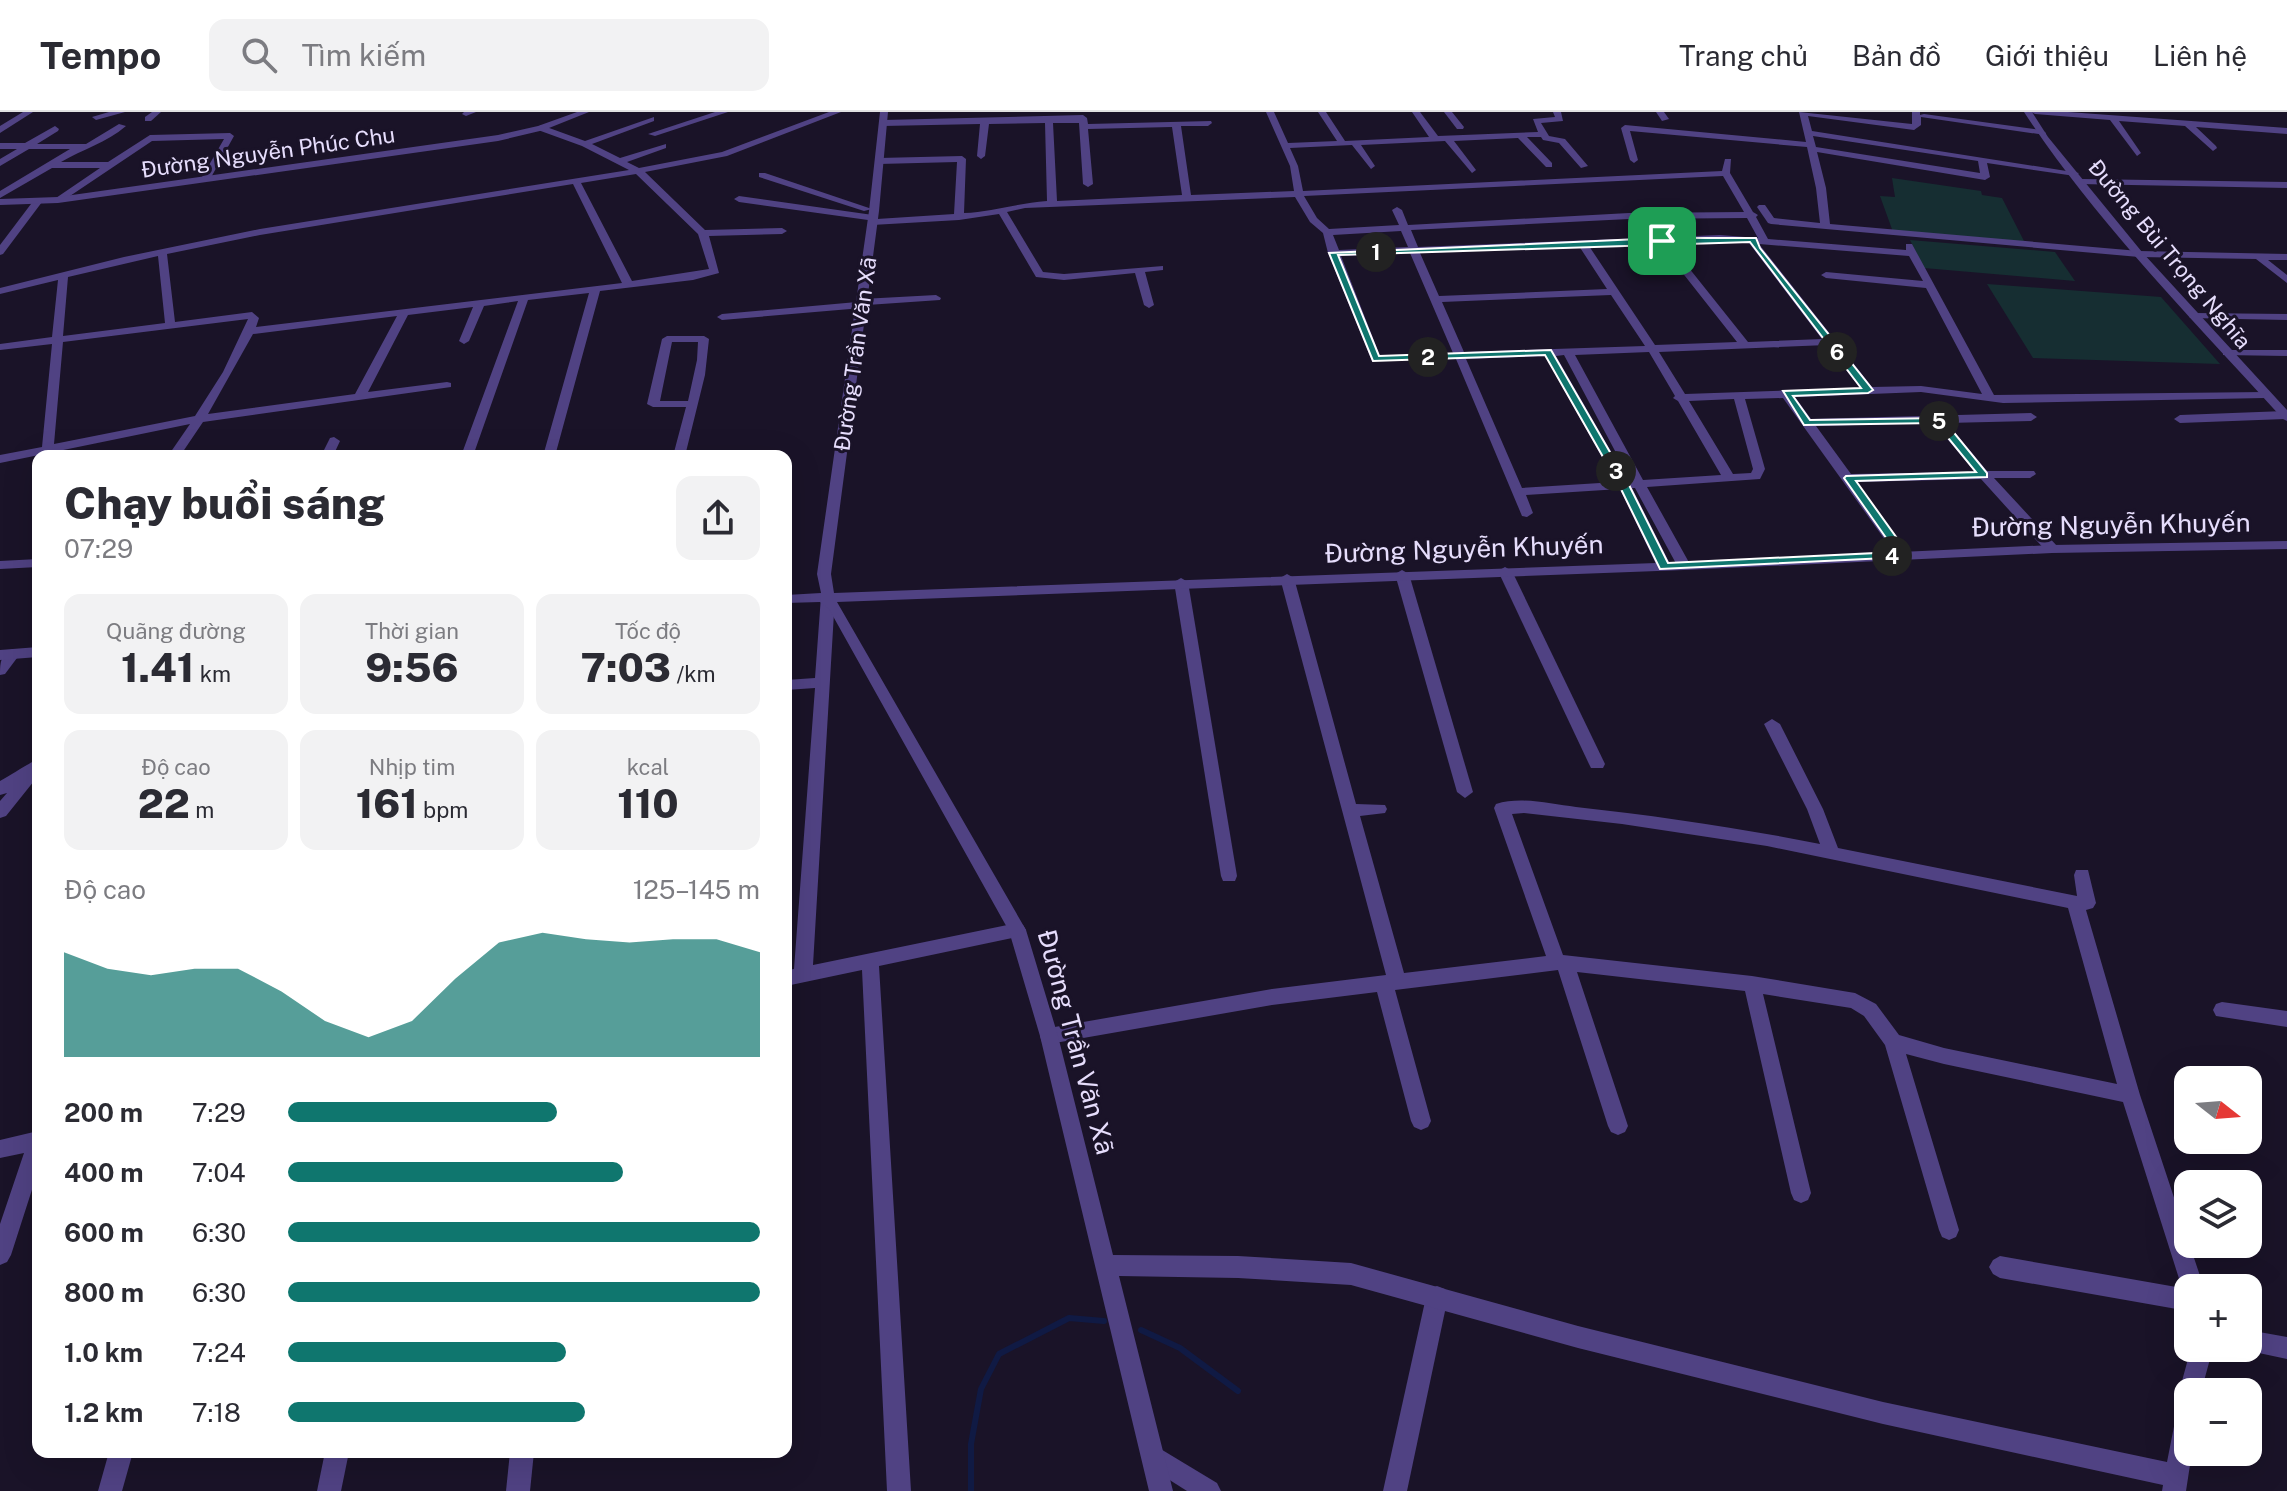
<!DOCTYPE html>
<html lang="vi">
<meta charset="utf-8">
<style>
:root{--surface:#fff;--page:#f2f2f3;--text:#2b2b33;--muted:#7c7c81;--line:#e1e1e2;--accent:#0f766e}
body{margin:0;font-family:"Public Sans",sans-serif;background:var(--page);color:var(--text);height:100vh;display:flex;flex-direction:column;font-size:30px;white-space:nowrap}
*{box-sizing:border-box;margin:0}
p{font-size:26px;color:var(--muted)}
.icon{flex:none;width:44px;height:44px;fill:none;stroke:currentColor;stroke-width:2;stroke-linecap:round;stroke-linejoin:round}
.map{position:relative;flex:1;overflow:hidden}
.panel{position:absolute;left:32px;top:338px;width:760px;height:1008px;display:flex;flex-direction:column;background:var(--surface);border-radius:16px;box-shadow:0 8px 32px #0002}
.panel>*{flex:none}
.needle{width:52px;rotate:107deg}
.fabs{position:absolute;left:2174px;top:954px;display:grid;gap:16px}
.fabs a{display:grid;place-items:center;width:88px;height:88px;border-radius:16px;background:var(--surface);box-shadow:0 8px 32px #0002;font-size:40px}
.pin{position:absolute;display:grid;place-items:center;width:68px;height:68px;color:#fff;margin:-34px;border-radius:16px;box-shadow:0 4px 12px #0006}
.km{position:absolute;width:40px;height:40px;margin:-20px;border-radius:50%;background:#222;color:#fff;font-size:22px;line-height:40px;text-align:center}
.round{display:grid;place-items:center;flex:none;width:84px;height:84px;border-radius:16px;background:var(--page)}
.overview{display:flex;align-items:center;justify-content:space-between;height:136px;padding:0 32px}
h1{font-size:44px;font-weight:800;line-height:60px}
.metrics{display:grid;grid-template-columns:repeat(3,1fr);gap:12px;height:136px;padding:8px 32px}
.metrics div{display:grid;align-content:center;border-radius:16px;background:var(--page);text-align:center}
.metrics b{font-size:40px;font-weight:800}
.metrics small{font-size:22px;font-weight:400}
.metrics p{font-size:22px}
.chart{height:224px;padding:16px 32px}
.chart p{display:flex;justify-content:space-between}
.chart svg{width:100%;height:144px;margin-top:8px;fill:var(--accent);opacity:.7}
ul{padding:0 32px;list-style:none;font-size:26px}
li{display:grid;grid-template-columns:128px 96px 1fr;align-items:center;height:60px}
li i{height:20px;border-radius:10px;background:var(--accent)}
header{display:flex;align-items:center;gap:48px;box-sizing:border-box;height:112px;padding:0 40px;background:var(--surface);border-bottom:2px solid var(--line)}
header strong{font-size:38px}
nav{display:flex;gap:44px;margin-inline-start:auto;font-size:28px}
.search{width:560px;height:72px;background:var(--page);display:flex;align-items:center;gap:20px;box-sizing:border-box;padding:0 28px;border-radius:16px;color:var(--muted);font-size:30px}
.map>svg:first-child{display:block}
.green{fill:#162e32}
.lines{fill:none;stroke-linecap:round;stroke-linejoin:round}
.stream{stroke:#101a44;stroke-width:6}
.minor{fill:#504283;fill-rule:evenodd}
.tertiary{fill:#504283;fill-rule:evenodd}
.route{fill:#0f766e;stroke:#fff;stroke-width:2;fill-rule:evenodd}
.labels{text-anchor:middle;stroke-width:6;stroke-linejoin:round;paint-order:stroke}
.far-street-label{font-size:22px;fill:#e6ddfc;stroke:#1a1328}
.street-label{font-size:26px;fill:#e6ddfc;stroke:#1a1328}
</style>
<header>
<strong>Tempo</strong>
<div class="search"><svg class="icon" aria-label="search" viewBox="0 0 24 24"><circle cx="10" cy="10" r="6"/><path d="M15 15l6 6"/></svg>Tìm kiếm</div>
<nav><a>Trang chủ</a><a>Bản đồ</a><a>Giới thiệu</a><a>Liên hệ</a></nav>
</header>
<div class="map">
<svg width="2287" height="1379" viewBox="0 0 2287 1379">
<rect width="100%" height="100%" fill="#1a1328"/>
<!-- green -->
<g class="green">
<polygon points="1892,66 1981,79 1982,83 2002,86 2025,131 1893,120 1880,84 1895,85"/>
<polygon points="1910,128 2055,140 2075,169 1924,156"/>
<polygon points="1987,172 2161,185 2220,252 2033,246"/>
</g>
<g class="lines">
<!-- stream -->
<g class="stream">
<polyline points="1141,1218 1180,1236 1238,1279"/>
<polyline points="971,1379 971,1332 981,1277 999,1242 1069,1206 1104,1209"/>
</g>
<!-- minor -->
<g class="minor">
<polygon points="23,0 33,0 0,21 0,14"/>
<polygon points="109,0 125,0 96,8 92,5"/>
<polygon points="152,0 161,0 151,9 145,9 145,5"/>
<polygon points="464,0 476,0 466,4 462,2"/>
<polygon points="715,0 728,0 655,24 648,22"/>
<path d="M 829,0 L 841,0 L 727,44 L 645,60 L 705,118 L 782,116 L 787,119 L 782,122 L 709,124 L 719,161 L 693,168 L 600,179 L 555,344 L 543,344 L 589,181 L 528,188 L 473,344 L 461,344 L 518,189 L 484,194 L 469,229 L 464,232 L 459,229 L 473,195 L 408,203 L 368,280 L 447,270 L 451,271 L 451,275 L 203,310 L 180,344 L 168,344 L 190,312 L 0,351 L 0,343 L 42,335 L 52,232 L 0,238 L 0,232 L 52,225 L 58,168 L 0,182 L 0,176 L 124,145 L 260,117 L 629,58 L 582,34 L 538,18 L 537,16 L 541,13 L 585,29 L 654,5 L 654,9 L 592,32 L 620,46 L 666,32 L 666,36 L 627,50 L 639,56 L 722,40 ZM 636,62 L 698,122 L 709,157 L 632,169 L 581,71 ZM 573,72 L 622,171 L 256,215 L 259,206 L 252,200 L 175,210 L 167,142 L 260,123 ZM 158,144 L 165,211 L 63,224 L 68,165 ZM 397,204 L 355,282 L 208,302 L 253,222 ZM 248,207 L 223,260 L 195,304 L 54,332 L 63,230 Z"/>
<path d="M 1266,0 L 1274,0 L 1288,31 L 1337,29 L 1318,0 L 1326,0 L 1345,29 L 1429,25 L 1412,0 L 1420,0 L 1438,24 L 1538,20 L 1533,7 L 1555,5 L 1553,0 L 1561,0 L 1563,9 L 1541,11 L 1549,24 L 1565,27 L 1588,54 L 1581,56 L 1559,31 L 1543,28 L 1541,25 L 1527,25 L 1552,51 L 1552,55 L 1546,55 L 1518,26 L 1454,29 L 1476,58 L 1472,61 L 1445,29 L 1361,33 L 1375,54 L 1371,57 L 1352,33 L 1290,36 L 1298,54 L 1303,79 L 1722,59 L 1725,47 L 1731,47 L 1730,61 L 1753,100 L 1758,103 L 1756,105 L 1768,127 L 1906,138 L 1906,132 L 1912,132 L 1994,283 L 2265,280 L 2271,283 L 2265,286 L 2003,291 L 1921,280 L 1795,285 L 1811,307 L 2031,301 L 2037,305 L 2031,309 L 1947,311 L 1987,359 L 2034,359 L 2036,362 L 2030,366 L 1994,366 L 2057,434 L 2057,440 L 2047,440 L 1981,367 L 1856,370 L 1910,443 L 1903,447 L 1898,446 L 1783,286 L 1745,287 L 1765,357 L 1760,367 L 1647,375 L 1691,454 L 1689,457 L 1679,457 L 1635,376 L 1632,376 L 1671,454 L 1664,458 L 1657,454 L 1620,377 L 1526,383 L 1533,401 L 1527,405 L 1522,404 L 1456,247 L 1372,249 L 1328,141 L 1323,121 L 1310,110 L 1295,85 L 1025,96 L 1007,100 L 1043,160 L 1064,162 L 1163,154 L 1163,158 L 1145,160 L 1154,193 L 1149,196 L 1144,193 L 1135,161 L 1064,168 L 1036,165 L 999,102 L 959,108 L 872,113 L 869,112 L 868,108 L 739,90 L 734,87 L 739,84 L 873,103 L 877,107 L 954,102 L 957,50 L 879,52 L 875,49 L 879,46 L 962,44 L 966,47 L 964,101 C 992,100 1018,91 1047,89 L 1045,11 L 989,12 L 985,44 L 981,47 L 977,44 L 980,12 L 883,14 L 879,11 L 883,8 L 1083,3 L 1087,6 L 1088,12 L 1211,9 L 1212,11 L 1208,14 L 1181,14 L 1191,83 L 1294,79 L 1290,54 ZM 1053,11 L 1079,11 L 1083,72 L 1088,75 L 1093,72 L 1088,17 L 1172,15 L 1182,83 L 1057,89 ZM 1723,64 L 1744,100 L 1629,101 L 1408,113 L 1402,98 L 1397,95 L 1392,98 L 1399,113 L 1329,117 L 1317,106 L 1304,84 ZM 1747,106 L 1758,126 L 1720,123 L 1418,135 L 1411,118 L 1629,107 ZM 1401,119 L 1408,135 L 1339,138 L 1333,123 ZM 1720,129 L 1749,131 L 1822,227 L 1748,230 L 1669,131 ZM 1659,131 L 1737,230 L 1655,233 L 1589,134 ZM 1759,132 L 1909,144 L 1923,169 L 1826,160 L 1821,163 L 1826,166 L 1926,176 L 1982,282 L 1921,274 L 1872,275 ZM 1579,134 L 1607,177 L 1439,184 L 1420,141 ZM 1410,141 L 1453,241 L 1380,244 L 1341,144 ZM 1611,183 L 1645,234 L 1464,240 L 1442,190 ZM 1827,233 L 1860,276 L 1685,282 L 1659,240 ZM 1649,240 L 1675,284 L 1673,286 L 1678,289 L 1721,363 L 1643,368 L 1575,243 ZM 1564,243 L 1631,369 L 1628,369 L 1556,244 ZM 1545,244 L 1616,370 L 1522,376 L 1466,247 ZM 1734,287 L 1753,357 L 1751,361 L 1733,362 L 1689,289 ZM 1934,311 L 1975,360 L 1851,362 L 1816,314 Z"/>
<polygon points="1444,0 1452,0 1464,15 1463,17 1457,17"/>
<polygon points="1656,0 1664,0 1669,7 1662,9"/>
<path d="M 1799,0 L 1912,12 L 1912,0 L 1920,0 L 1920,3 L 1924,2 L 2042,18 L 2046,21 L 2045,23 L 1921,5 L 1921,13 L 1914,18 L 1808,4 L 1812,19 L 2079,61 L 2075,64 L 1987,51 L 1990,65 L 1985,68 L 1817,40 L 1826,76 L 1830,112 L 2139,139 L 2287,142 L 2287,148 L 2268,148 L 2287,163 L 2287,171 L 2256,147 L 2139,145 L 1771,112 L 1768,111 L 1757,95 L 1759,93 L 1765,93 L 1774,106 L 1820,111 L 1816,76 L 1807,35 L 1630,19 L 1638,48 L 1634,51 L 1630,48 L 1621,16 L 1625,13 L 1806,30 ZM 1813,24 L 1978,49 L 1980,61 L 1816,35 Z"/>
<polygon points="2031,0 2068,0 2287,16 2287,22 2196,15 2216,34 2217,36 2213,39 2185,14 2119,9 2141,41 2137,44 2110,8 2035,2"/>
<path d="M 119,12 L 126,14 C 106,31 83,37 61,50 L 108,50 L 150,23 L 230,21 L 234,24 L 209,69 L 201,67 L 224,27 L 152,29 L 61,90 L 53,88 L 100,56 L 52,56 L 0,86 L 0,79 L 70,37 L 29,37 L 0,54 L 0,47 L 17,37 L 0,37 L 0,31 L 25,31 L 55,14 L 59,17 L 58,19 L 37,32 L 86,32 Z"/>
<polygon points="759,61 765,61 872,97 864,99 759,65"/>
<polygon points="2082,67 2287,70 2287,76 2079,72 2079,68"/>
<polygon points="34,88 42,90 3,142 0,143 0,133"/>
<polygon points="936,183 941,186 940,188 867,193 862,196 722,208 717,205 722,202 857,190 862,187"/>
<polygon points="2194,201 2287,202 2287,208 2190,206 2189,204"/>
<path d="M 667,224 L 704,224 L 709,227 L 705,263 L 685,344 L 673,344 L 686,295 L 653,295 L 647,292 L 662,227 ZM 672,230 L 698,230 L 697,248 L 688,289 L 660,289 Z"/>
<polygon points="2227,238 2287,238 2287,244 2223,243 2223,239"/>
<polygon points="2285,299 2285,307 2180,311 2174,307 2180,303"/>
<polygon points="334,325 340,329 333,344 321,344 330,326"/>
<polygon points="38,447 38,455 0,457 0,449"/>
<polygon points="1505,455 1512,459 1605,652 1603,656 1591,656 1589,652 1498,459"/>
<polygon points="1402,458 1409,462 1473,680 1465,686 1457,680 1395,462"/>
<path d="M 1287,462 L 1294,466 L 1356,692 L 1385,693 L 1387,697 L 1385,701 L 1360,704 L 1404,861 L 1546,844 L 1494,696 L 1496,692 C 1521,684 1551,692 1576,695 C 1658,704 1740,716 1820,732 L 1807,697 L 1764,612 L 1772,607 L 1780,612 L 1823,697 L 1838,736 L 2077,784 L 2074,763 L 2076,758 L 2088,758 L 2096,791 L 2093,796 L 2086,798 L 2140,983 L 2204,1176 L 2188,1176 L 2188,1199 L 2000,1166 L 1993,1162 L 1989,1155 L 1993,1148 L 2000,1144 L 2182,1176 L 2123,990 L 1944,952 L 1906,942 L 1959,1118 L 1956,1125 L 1949,1128 L 1942,1125 L 1939,1118 L 1885,933 L 1864,904 L 1851,896 L 1763,882 L 1811,1081 L 1808,1088 L 1801,1091 L 1794,1088 L 1791,1081 L 1745,879 L 1577,860 L 1628,1014 L 1625,1020 L 1618,1023 L 1611,1020 L 1608,1014 L 1558,858 L 1395,878 L 1431,1009 L 1428,1015 L 1421,1018 L 1414,1015 L 1411,1009 L 1377,880 L 1272,893 L 1049,932 L 1042,930 L 1040,924 L 1042,918 L 1049,916 L 1272,877 L 1386,863 L 1280,466 ZM 1524,701 L 1622,712 L 1767,734 L 2068,796 L 2117,972 L 1944,936 L 1899,923 L 1876,892 L 1855,881 L 1752,864 L 1563,843 L 1512,702 Z"/>
<polygon points="1181,466 1188,470 1237,764 1235,769 1223,769 1221,764 1174,470"/>
<polygon points="828,480 835,484 813,853 1017,811 1023,813 1026,818 1023,823 1017,825 879,854 911,1379 887,1379 862,858 786,874 786,858 794,857 815,576 786,578 786,568 815,566 821,484"/>
<path d="M 13,537 L 20,542 L 5,562 L 0,563 C 0,552 0,541 13,537 Z"/>
<path d="M 38,647 L 38,664 L 6,704 L 0,706 L 0,689 L 7,681 L 0,683 L 0,669 C 11,663 29,651 38,647 Z"/>
<polygon points="2222,890 2287,899 2287,915 2216,904 2213,898 2216,892"/>
<polygon points="38,1019 38,1059 11,1143 7,1150 0,1153 0,1112 24,1041 0,1046 0,1028"/>
<polygon points="1437,1174 1445,1177 1448,1185 1407,1379 1383,1379 1426,1185 1429,1177"/>
<polygon points="1154,1333 1217,1371 1221,1379 1187,1379 1146,1353 1142,1345 1146,1337"/>
<polygon points="109,1340 133,1340 122,1379 98,1379"/>
<polygon points="325,1340 349,1340 341,1379 317,1379"/>
<polygon points="510,1340 534,1340 530,1379 506,1379"/>
</g>
<!-- tertiary -->
<g class="tertiary">
<polygon points="577,0 589,0 544,18 498,29 58,91 0,93 0,87 58,85 498,23 538,14"/>
<polygon points="880,0 888,0 879,99 831,462 834,481 1684,450 2052,433 2287,429 2287,437 2052,441 1684,458 837,490 1026,818 1058,924 1113,1143 1238,1144 1351,1151 1578,1214 1883,1290 2167,1350 2180,1284 2179,1280 2191,1236 2213,1236 2201,1280 2188,1280 2188,1340 2192,1340 2186,1379 2162,1379 2163,1373 1883,1312 1578,1236 1351,1173 1238,1166 1119,1164 1173,1379 1149,1379 1040,924 1009,819 829,497 820,490 786,491 786,483 821,481 817,462 869,99"/>
<path d="M 2024,0 L 2032,0 L 2048,25 L 2142,140 L 2287,298 L 2287,309 L 2283,307 C 2196,211 2095,109 2024,0 Z"/>
<polygon points="38,535 38,545 0,548 0,538"/>
<polygon points="2248,1218 2287,1225 2287,1247 2240,1237 2248,1236"/>
</g>
</g>
<!-- route -->
<path class="route" d="M 1662,126 L 1756,126 L 1760,136 L 1873,278 L 1868,281 L 1793,284 L 1810,308 L 1942,306 L 1987,361 L 1987,365 L 1856,369 L 1909,443 L 1907,445 L 1660,457 L 1619,373 L 1545,243 L 1373,249 L 1329,141 ZM 1750,130 L 1861,276 L 1783,279 L 1804,313 L 1936,311 L 1976,360 L 1846,364 L 1844,366 L 1896,440 L 1668,451 L 1629,373 L 1551,238 L 1379,244 L 1338,143 Z"/>
<g class="labels">
<!-- far-street labels -->
<g class="far-street-label">
<text transform="translate(268 40) rotate(-8)" y="8">Đường Nguyễn Phúc Chu</text>
<text transform="translate(2170 142) rotate(50)" y="8">Đường Bùi Trọng Nghĩa</text>
<text transform="translate(855 242) rotate(-82)" y="8">Đường Trần Văn Xã</text>
</g>
<!-- street labels -->
<g class="street-label">
<text transform="translate(2111 413) rotate(-1)" y="9">Đường Nguyễn Khuyến</text>
<text transform="translate(1464 437) rotate(-2)" y="9">Đường Nguyễn Khuyến</text>
<text transform="translate(1076 930) rotate(75)" y="9">Đường Trần Văn Xã</text>
</g>
</g>
</svg>
<div class="fabs">
<a><svg class="needle" viewBox="-14 -14 28 28"><path d="M0-13l5 13h-10z" fill="#e53935"/><path d="M0 13l5-13h-10z" fill="#7c7c81"/></svg></a>
<a><svg class="icon" aria-label="layers" viewBox="0 0 24 24"><path d="M12 4l9 5-9 5-9-5zM3 14l9 5 9-5"/></svg></a>
<a>+</a>
<a>−</a>
</div>
<div class="pin" style="left:1662px;top:129px;background:#1e9e55"><svg class="icon" aria-label="arrive" viewBox="0 0 24 24"><path d="M6 21V4h12l-3 4 3 4H6"/></svg></div>
<b class="km" style="left:1376px;top:140px">1</b>
<b class="km" style="left:1428px;top:245px">2</b>
<b class="km" style="left:1616px;top:359px">3</b>
<b class="km" style="left:1892px;top:444px">4</b>
<b class="km" style="left:1939px;top:309px">5</b>
<b class="km" style="left:1837px;top:240px">6</b>
<section class="panel">
<div class="overview"><div><h1>Chạy buổi sáng</h1><p>07:29</p></div><a class="round"><svg class="icon" aria-label="share" viewBox="0 0 24 24"><path d="M12 15V3M7 8l5-5 5 5M5 13v7h14v-7"/></svg></a></div>
<div class="metrics">
<div><p>Quãng đường</p><b>1.41<small> km</small></b></div>
<div><p>Thời gian</p><b>9:56</b></div>
<div><p>Tốc độ</p><b>7:03<small> /km</small></b></div>
</div>
<div class="metrics">
<div><p>Độ cao</p><b>22<small> m</small></b></div>
<div><p>Nhịp tim</p><b>161<small> bpm</small></b></div>
<div><p>kcal</p><b>110</b></div>
</div>
<div class="chart"><p><span>Độ cao</span>125–145 m</p>
<svg viewBox="0 0 160 44" preserveAspectRatio="none"><path d="M0 44V12L10 17L20 19L30 17L40 17L50 24L60 33L70 38L80 33L90 20L100 9L110 6L120 8L130 9L140 8L150 8L160 12V44z"/></svg>
</div>
<ul>
<li><b>200 m</b>7:29<i style="width:57%"></i></li>
<li><b>400 m</b>7:04<i style="width:71%"></i></li>
<li><b>600 m</b>6:30<i style="width:100%"></i></li>
<li><b>800 m</b>6:30<i style="width:100%"></i></li>
<li><b>1.0 km</b>7:24<i style="width:59%"></i></li>
<li><b>1.2 km</b>7:18<i style="width:63%"></i></li>
</ul>
</section>
</div>
